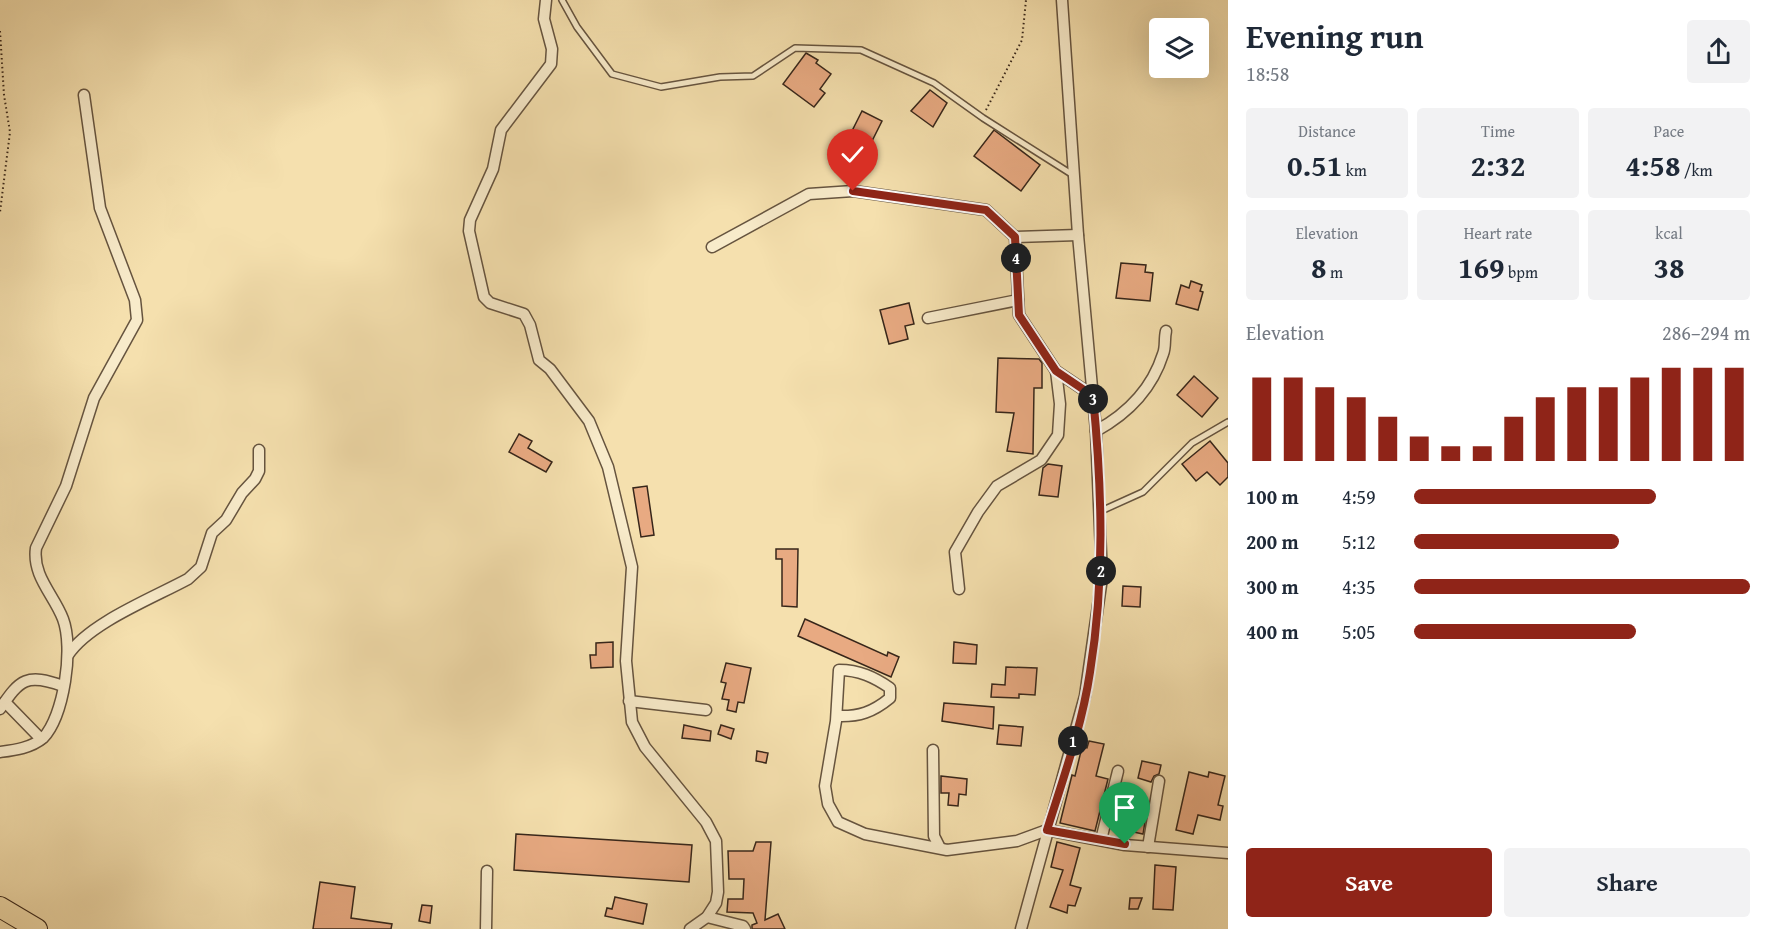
<!DOCTYPE html>
<meta charset="utf-8">
<style>
:root{--surface:#fff;--page:#f2f2f3;--text:#1f2937;--muted:#747a83;--accent:#8f2418}
body{margin:0;font-family:"Gentium Book Plus",serif;background:var(--page);color:var(--text);height:100vh;display:flex;flex-direction:column;font-size:22px;white-space:nowrap}
*{box-sizing:border-box;margin:0}
p{font-size:20px;color:var(--muted)}
.icon{flex:none;width:33px;height:33px;fill:none;stroke:currentColor;stroke-width:2;stroke-linecap:round;stroke-linejoin:round}
.map{position:relative;flex:1;overflow:hidden}
.drawer{display:flex;flex-direction:column;background:var(--surface);width:540px}
.drawer>*{flex:none}
.buttons{position:absolute;left:1149px;top:18px;display:grid;gap:12px}
.buttons a{display:grid;place-items:center;width:60px;height:60px;border-radius:6px;background:var(--surface);box-shadow:0 6px 24px #0002;font-size:30px}
.pin{position:absolute;display:grid;place-items:center;width:51px;height:51px;color:#fff;margin:-62px -26px;border-radius:50% 50% 50% 0;rotate:-45deg;box-shadow:0 0 6px #0007}
.pin .icon{rotate:45deg}
.km{position:absolute;width:30px;height:30px;margin:-15px;border-radius:50%;background:#222;color:#fff;font-size:16px;line-height:30px;text-align:center}
.round{display:grid;place-items:center;flex:none;width:63px;height:63px;border-radius:6px;background:var(--page)}
.overview{display:flex;align-items:center;justify-content:space-between;height:102px;padding:0 18px}
h1{font-size:33px;font-weight:700;line-height:45px}
.metrics{display:grid;grid-template-columns:repeat(3,1fr);gap:9px;height:102px;padding:6px 18px}
.metrics div{display:grid;align-content:center;border-radius:6px;background:var(--page);text-align:center}
.metrics b{font-size:30px;font-weight:700}
.metrics small{font-size:16px;font-weight:400}
.metrics p{font-size:16px}
.chart{height:168px;padding:12px 18px}
.chart p{display:flex;justify-content:space-between}
.chart svg{width:100%;height:108px;margin-top:6px;stroke:var(--accent);stroke-width:6}
.cta{display:flex;gap:12px;margin-top:auto;padding:12px 18px}
.cta a{flex:1;height:69px;border-radius:6px;background:var(--accent);color:#fff;font-size:24px;font-weight:700;line-height:69px;text-align:center}
.cta a+a{background:var(--page);color:var(--text)}
ul{padding:0 18px;list-style:none;font-size:20px}
li{display:grid;grid-template-columns:96px 72px 1fr;align-items:center;height:45px}
li i{height:15px;border-radius:8px;background:var(--accent)}
main{display:flex;flex:1;min-height:0}
.map>svg:first-child{display:block}
.building{fill:#e8aa82;stroke:#37261a;stroke-width:1.5}
.lines{fill:none;stroke-linecap:round;stroke-linejoin:round}
.lane-casing{stroke:#66543f;stroke-width:8}
.street-casing{stroke:#66543f;stroke-width:13}
.highway-casing{stroke:#37261a;stroke-width:22}
.path{stroke:#37261a;stroke-width:2;stroke-dasharray:1.5 3;stroke-linecap:butt}
.lane{stroke:#f8ebca;stroke-width:5}
.street{stroke:#f8ebca;stroke-width:10}
.highway{stroke:#f5e0ae;stroke-width:20}
.route-casing{stroke:#fff;stroke-width:12}
.route{stroke:#8f2418;stroke-width:8}
</style>
<main>
<div class="map">
<svg width="1228" height="929" viewBox="0 0 1228 929">
<rect width="100%" height="100%" fill="#f5e0ae"/>
<filter id="stains"><feTurbulence type="fractalNoise" baseFrequency=".00333" numOctaves="4"/><feColorMatrix values="0 0 0 0 .2 0 0 0 0 .09 0 0 0 0 .02 0 0 0 .5 -.17"/></filter>
<radialGradient id="worn" r=".72"><stop offset=".6" stop-color="#630" stop-opacity="0"/><stop offset="1" stop-color="#630" stop-opacity=".3"/></radialGradient>
<!-- building -->
<g class="building">
<polygon points="806,53 818,60 816,63 831,74 820,89 825,93 814,107 783,84"/>
<polygon points="930,90 947,103 933,127 911,111"/>
<polygon points="862,111 882,121 872,141 852,131"/>
<polygon points="994,130 1040,165 1021,191 974,156"/>
<polygon points="1121,263 1146,265 1145,272 1153,273 1150,301 1116,298"/>
<polygon points="1191,281 1202,285 1200,291 1203,292 1198,310 1176,304 1181,285 1189,288"/>
<polygon points="909,303 914,324 905,326 908,339 889,344 880,310"/>
<polygon points="998,358 1039,359 1042,363 1042,388 1034,388 1033,454 1007,451 1014,413 996,412"/>
<polygon points="1194,376 1218,398 1202,417 1177,395"/>
<polygon points="519,434 532,441 528,448 552,462 546,472 509,452"/>
<polygon points="1210,441 1228,463 1228,477 1220,485 1207,472 1196,481 1182,464"/>
<polygon points="1048,464 1062,466 1058,497 1039,495 1043,468"/>
<polygon points="647,486 654,535 641,537 633,488"/>
<polygon points="776,549 798,549 797,607 782,606 782,559 776,559"/>
<polygon points="1123,586 1141,587 1140,607 1122,606"/>
<polygon points="805,619 887,656 888,652 899,657 891,677 798,636"/>
<polygon points="613,642 613,667 591,668 590,655 596,655 596,643"/>
<polygon points="954,642 977,645 976,664 953,663"/>
<polygon points="726,663 751,668 744,703 738,702 736,712 727,710 729,700 722,699 726,683 721,682"/>
<polygon points="1006,667 1037,668 1035,695 1019,694 1019,698 991,697 992,684 1005,685"/>
<polygon points="944,703 994,707 993,729 942,721"/>
<polygon points="684,725 711,731 710,741 682,738"/>
<polygon points="721,725 734,729 731,739 718,734"/>
<polygon points="999,725 1023,727 1021,746 997,744"/>
<polygon points="1089,741 1104,744 1096,776 1108,779 1095,831 1060,823 1072,775 1075,776 1082,747 1087,748"/>
<polygon points="757,751 768,753 766,763 756,761"/>
<polygon points="1142,761 1161,765 1159,774 1154,776 1151,782 1138,778"/>
<polygon points="1189,772 1208,777 1209,772 1225,776 1218,805 1223,806 1220,820 1198,815 1193,834 1176,830"/>
<polygon points="941,776 967,779 966,795 959,794 958,806 948,805 949,793 941,793"/>
<polygon points="1136,800 1148,803 1143,834 1129,831"/>
<polygon points="516,834 692,845 689,882 514,870"/>
<polygon points="756,842 771,842 765,920 778,914 785,929 752,929 752,925 757,923 753,913 727,912 728,899 743,899 744,879 729,879 728,851 753,851"/>
<polygon points="1057,842 1080,848 1070,885 1081,888 1075,906 1068,905 1067,913 1050,907 1063,870 1051,867"/>
<polygon points="1155,865 1176,867 1173,910 1153,909"/>
<polygon points="320,882 355,887 351,918 392,924 391,929 313,929"/>
<polygon points="615,897 647,904 643,924 605,916 607,908 612,909"/>
<polygon points="1130,898 1142,898 1138,909 1129,909"/>
<polygon points="422,905 432,906 430,923 419,921"/>
</g>
<g class="lines">
<defs>
<g id="lane">
<polyline points="562,0 577,27 612,74 661,87 720,77 753,76 795,48 861,50 934,83 983,118 1073,175"/>
<polyline points="1101,511 1143,492 1192,443 1228,422"/>
</g>
<g id="street">
<polyline points="546,0 544,19 552,49 551,64 501,130 493,169 470,220 469,231 484,297 490,303 524,314 530,325 539,360 550,369 589,421 608,467 632,567 626,661 632,722 645,747 706,822 716,841 718,892 716,903 707,917 690,929"/>
<polyline points="1015,237 1078,235"/>
<polyline points="712,247 809,194 853,191 986,210 1015,237 1019,315 1056,371 1093,396"/>
<polyline points="928,318 1018,300"/>
<path d="M 1096,431 C 1127,414 1152,389 1163,354 C 1166,347 1164,339 1166,331"/>
<polyline points="959,589 955,552 978,512 997,486 1041,460 1058,435 1060,404 1056,371"/>
<path d="M 68,655 C 89,623 153,598 188,579 L 201,567 L 212,533 L 226,520 L 242,493 L 255,479 L 259,471 L 259,450"/>
<polyline points="629,701 706,710"/>
<polyline points="5,702 41,739"/>
<path d="M 0,709 C 20,679 27,673 63,686"/>
<path d="M 836,721 L 839,670 C 859,670 874,677 890,688 L 890,698 C 873,712 859,717 837,716 L 836,721 L 825,786 L 828,804 L 838,822 L 865,834 L 947,850 L 1017,841 L 1047,830 L 1125,845 L 1228,853"/>
<polyline points="933,750 934,836 939,846"/>
<path d="M 0,752 C 15,750 31,748 43,738 C 64,716 74,648 63,619 C 54,595 32,576 36,548 L 66,486 L 94,398 L 137,320 L 135,300 L 100,208 L 84,95"/>
<polyline points="1101,840 1118,771"/>
<polyline points="1148,847 1159,781"/>
<polyline points="707,917 743,926 745,929"/>
<polyline points="486,929 487,871"/>
<polyline points="1021,929 1085,696 1102,578 1096,431 1078,235 1062,0"/>
</g>
<polyline id="highway" points="0,907 37,929"/>
</defs>
<!-- lane casing -->
<use href="#lane" class="lane-casing"/>
<!-- street casing -->
<use href="#street" class="street-casing"/>
<!-- highway casing -->
<use href="#highway" class="highway-casing"/>
<!-- path -->
<g class="path">
<polyline points="0,31 4,95 10,132 0,212"/>
<polyline points="986,110 1022,40 1026,0"/>
</g>
<!-- lane -->
<use href="#lane" class="lane"/>
<!-- street -->
<use href="#street" class="street"/>
<!-- highway -->
<use href="#highway" class="highway"/>
</g>
<g class="lines">
<defs>
<path id="route" d="M 853,191 L 986,210 L 1015,237 L 1019,315 L 1056,371 L 1093,396 C 1102,489 1105,580 1090,672 C 1082,726 1063,779 1047,830 L 1125,844"/>
</defs>
<!-- route casing -->
<use href="#route" class="route-casing"/>
<!-- route -->
<use href="#route" class="route"/>
</g>
<rect width="100%" height="100%" filter="url(#stains)"/>
<rect width="100%" height="100%" fill="url(#worn)"/>
</svg>
<div class="buttons">
<a><svg class="icon" aria-label="layers" viewBox="0 0 24 24"><path d="M12 4l9 5-9 5-9-5zM3 14l9 5 9-5"/></svg></a>
</div>
<div class="pin" style="left:1125px;top:844px;background:#1e9e55"><svg class="icon" aria-label="arrive" viewBox="0 0 24 24"><path d="M6 21V4h12l-3 4 3 4H6"/></svg></div>
<div class="pin" style="left:853px;top:191px;background:#d93025"><svg class="icon" aria-label="check" viewBox="0 0 24 24"><path d="M5 12l5 5 9-10"/></svg></div>
<b class="km" style="left:1073px;top:741px">1</b>
<b class="km" style="left:1101px;top:571px">2</b>
<b class="km" style="left:1093px;top:399px">3</b>
<b class="km" style="left:1016px;top:258px">4</b>
</div>
<section class="drawer">
<div class="overview"><div><h1>Evening run</h1><p>18:58</p></div><a class="round"><svg class="icon" aria-label="share" viewBox="0 0 24 24"><path d="M12 15V3M7 8l5-5 5 5M5 13v7h14v-7"/></svg></a></div>
<div class="metrics">
<div><p>Distance</p><b>0.51<small> km</small></b></div>
<div><p>Time</p><b>2:32</b></div>
<div><p>Pace</p><b>4:58<small> /km</small></b></div>
</div>
<div class="metrics">
<div><p>Elevation</p><b>8<small> m</small></b></div>
<div><p>Heart rate</p><b>169<small> bpm</small></b></div>
<div><p>kcal</p><b>38</b></div>
</div>
<div class="chart"><p><span>Elevation</span>286–294 m</p>
<svg viewBox="0 0 160 44" preserveAspectRatio="none"><path d="M5 44V10M15 44V10M25 44V14M35 44V18M45 44V26M55 44V34M65 44V38M75 44V38M85 44V26M95 44V18M105 44V14M115 44V14M125 44V10M135 44V6M145 44V6M155 44V6"/></svg>
</div>
<ul>
<li><b>100 m</b>4:59<i style="width:72%"></i></li>
<li><b>200 m</b>5:12<i style="width:61%"></i></li>
<li><b>300 m</b>4:35<i style="width:100%"></i></li>
<li><b>400 m</b>5:05<i style="width:66%"></i></li>
</ul>
<div class="cta"><a>Save</a><a>Share</a></div>
</section>
</main>
